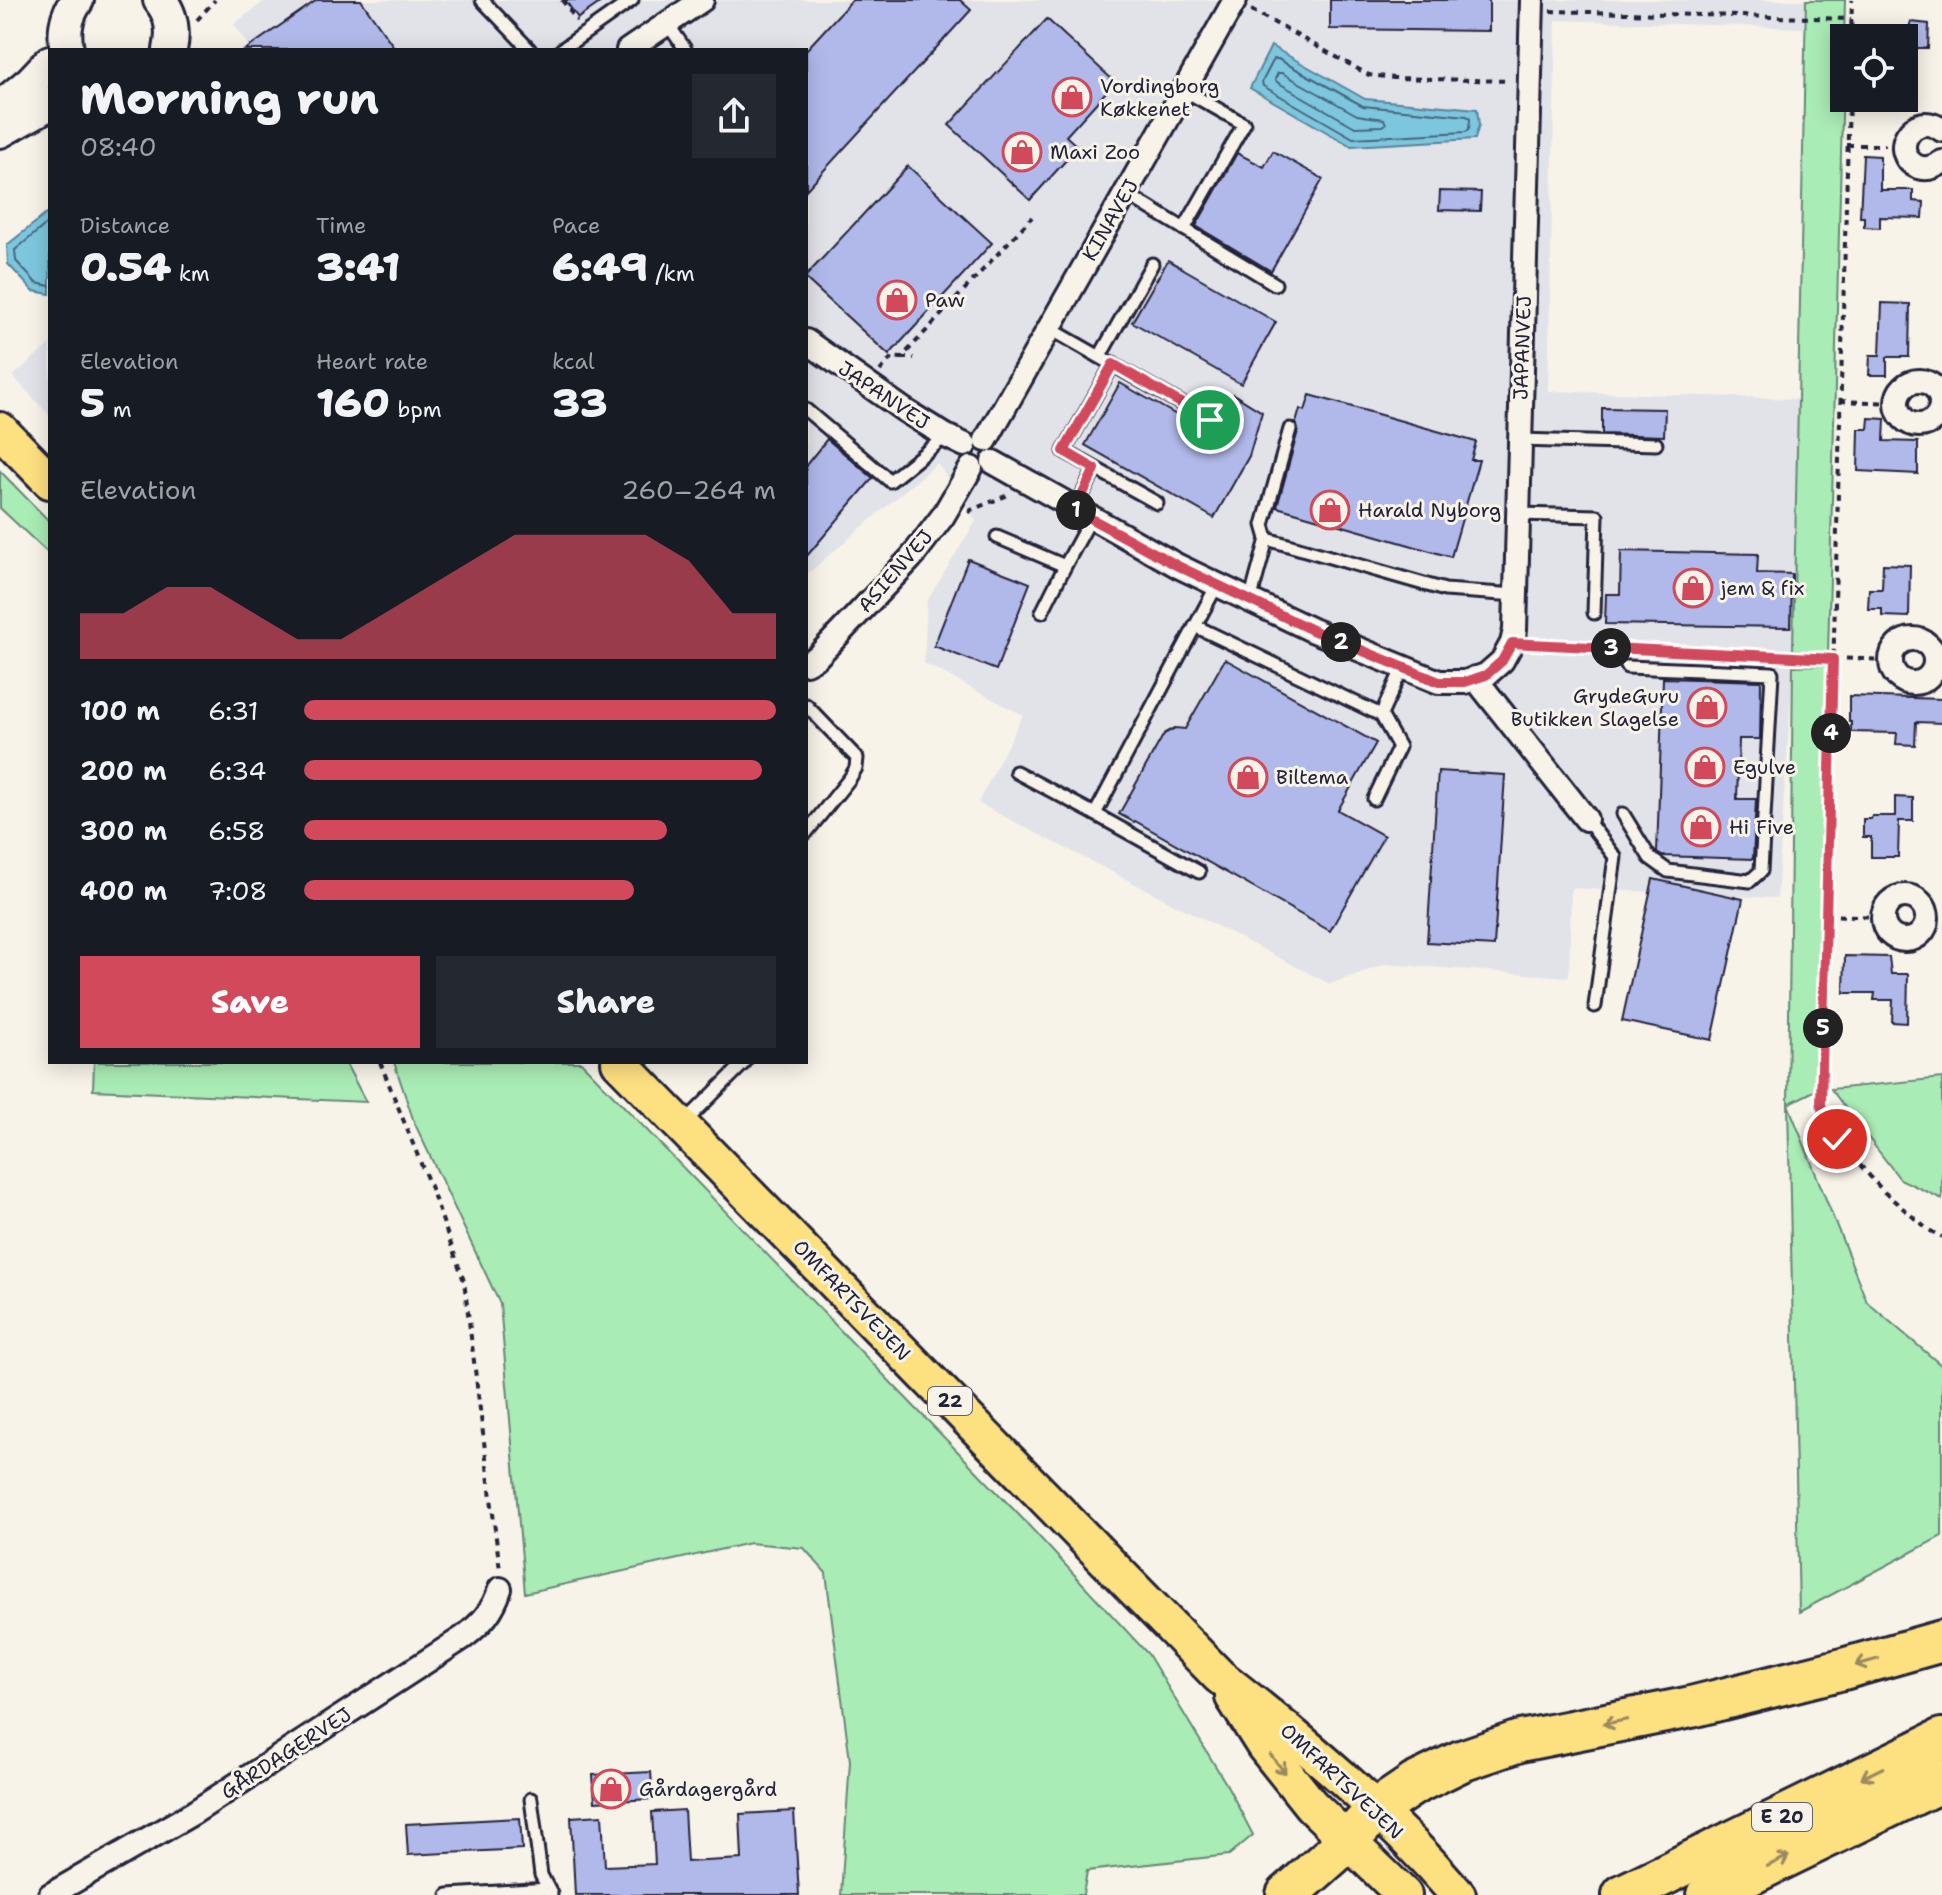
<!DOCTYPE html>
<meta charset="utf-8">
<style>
:root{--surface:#171b24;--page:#242831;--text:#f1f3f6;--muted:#9ea1a6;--accent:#d1495b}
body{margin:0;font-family:"Shantell Sans",sans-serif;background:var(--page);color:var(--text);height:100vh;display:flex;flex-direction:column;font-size:30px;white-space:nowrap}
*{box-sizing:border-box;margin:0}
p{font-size:26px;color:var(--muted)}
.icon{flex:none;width:44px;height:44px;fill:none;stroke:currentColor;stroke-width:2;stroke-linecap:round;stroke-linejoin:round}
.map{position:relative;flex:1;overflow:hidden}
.panel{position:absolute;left:48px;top:48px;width:760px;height:1016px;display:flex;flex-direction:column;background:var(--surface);border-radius:0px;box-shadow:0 4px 20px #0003}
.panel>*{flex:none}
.fabs{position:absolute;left:1830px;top:24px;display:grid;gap:16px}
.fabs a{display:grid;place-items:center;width:88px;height:88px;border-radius:0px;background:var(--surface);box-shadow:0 4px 20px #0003;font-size:40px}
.pin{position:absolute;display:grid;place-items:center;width:68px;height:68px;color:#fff;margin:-34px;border:4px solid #fff;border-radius:50%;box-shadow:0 2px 8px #0007}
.km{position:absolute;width:40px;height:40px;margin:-20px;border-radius:50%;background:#222;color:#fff;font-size:22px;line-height:40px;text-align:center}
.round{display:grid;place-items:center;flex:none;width:84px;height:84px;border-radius:0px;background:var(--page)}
.overview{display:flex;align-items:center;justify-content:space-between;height:136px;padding:0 32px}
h1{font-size:44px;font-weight:800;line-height:60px}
.figures{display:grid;grid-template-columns:repeat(3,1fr);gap:12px;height:136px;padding:8px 32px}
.figures div{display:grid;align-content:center}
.figures b{font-size:40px;font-weight:800}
.figures small{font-size:22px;font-weight:400}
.figures p{font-size:22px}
.chart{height:224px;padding:16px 32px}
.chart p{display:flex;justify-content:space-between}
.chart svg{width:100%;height:144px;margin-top:8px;fill:var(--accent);opacity:.7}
.cta{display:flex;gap:16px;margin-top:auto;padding:16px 32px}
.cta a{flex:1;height:92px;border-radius:0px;background:var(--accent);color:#fff;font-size:32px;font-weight:800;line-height:92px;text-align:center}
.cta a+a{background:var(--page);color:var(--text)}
ul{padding:0 32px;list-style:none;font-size:26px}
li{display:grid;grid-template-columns:128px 96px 1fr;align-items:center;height:60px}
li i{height:20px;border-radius:10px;background:var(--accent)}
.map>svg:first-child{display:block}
.built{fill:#e2e2e9}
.green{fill:#aaecb5;stroke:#668778;stroke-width:2}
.water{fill:#7dc7de;stroke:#59859d;stroke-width:2}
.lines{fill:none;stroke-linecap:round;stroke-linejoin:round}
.shore{stroke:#46647c;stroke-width:2}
.building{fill:#b1b9ea;stroke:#22223b;stroke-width:2}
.service-casing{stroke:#22223b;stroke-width:17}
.minor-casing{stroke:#22223b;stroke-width:28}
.secondary-casing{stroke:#22223b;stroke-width:38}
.primary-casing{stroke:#22223b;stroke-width:40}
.motorway-casing{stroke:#22223b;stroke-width:46}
.path{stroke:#22223b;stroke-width:4;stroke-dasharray:6 6;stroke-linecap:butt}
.service{stroke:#f7f3e8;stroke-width:11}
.minor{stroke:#f7f3e8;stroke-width:22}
.secondary{stroke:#f7f3e8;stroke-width:32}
.primary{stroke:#fde080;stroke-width:34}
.motorway{stroke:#fde080;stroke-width:40}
.oneway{stroke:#9a8a61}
.route-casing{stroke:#fff;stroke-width:16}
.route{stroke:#d1495b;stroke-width:10}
.labels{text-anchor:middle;stroke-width:6;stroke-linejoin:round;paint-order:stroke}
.shield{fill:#f7f3e8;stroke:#62616f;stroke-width:2}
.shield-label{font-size:18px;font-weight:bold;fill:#22223b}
.poi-label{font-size:20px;fill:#22223b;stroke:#f7f3e8;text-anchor:start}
.street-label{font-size:20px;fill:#22223b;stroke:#f7f3e8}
</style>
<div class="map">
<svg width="1942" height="1895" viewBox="0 0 1942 1895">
<rect width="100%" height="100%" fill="#f7f3e8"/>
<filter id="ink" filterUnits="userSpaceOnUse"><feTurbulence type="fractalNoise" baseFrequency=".0125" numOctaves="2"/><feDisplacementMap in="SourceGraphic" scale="16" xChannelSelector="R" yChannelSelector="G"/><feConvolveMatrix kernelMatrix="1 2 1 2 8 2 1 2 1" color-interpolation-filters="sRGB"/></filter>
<g filter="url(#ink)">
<!-- built -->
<g class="built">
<polygon points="266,0 1806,0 1805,28 1556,20 1548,391 1798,399 1793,666 1777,898 1571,888 1569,977 1385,964 1330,984 978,803 1023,715 924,663 927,601 976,521 937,463 806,575 806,50 251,50 234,24"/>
<polygon points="50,344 50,416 13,376"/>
</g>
<!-- green -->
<g class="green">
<polygon points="1806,0 1845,0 1828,654 1793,650"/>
<polygon points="0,471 50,522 50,555 0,508"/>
<polygon points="1827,665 1816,1090 1788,1104 1867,1302 1942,1366 1942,1536 1799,1612 1788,1104 1793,666"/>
<polygon points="94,1062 345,1062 366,1102 93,1090"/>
<polygon points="394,1062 581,1062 1019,1515 1148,1654 1228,1787 1253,1835 1229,1855 1087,1871 1083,1895 841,1895 850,1761 826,1573 804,1548 750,1543 525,1593 500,1304 414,1122"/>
<polygon points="1942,1078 1942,1199 1900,1179 1831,1089"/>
</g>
<!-- water -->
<g class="water">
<polygon points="1271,46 1365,99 1477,109 1479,125 1475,139 1351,146 1250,88"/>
<polygon points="50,211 50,294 33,291 8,264 7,245"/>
</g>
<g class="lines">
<!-- shore -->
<g class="shore">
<polygon points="1274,59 1278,59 1363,106 1467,116 1470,119 1469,129 1466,132 1353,138 1263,86 1262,82"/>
<polygon points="1278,73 1282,73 1357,115 1384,119 1386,124 1383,126 1355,127 1277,82 1275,79"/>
<polyline points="50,221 15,250 16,261 36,283 50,286"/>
</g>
</g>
<!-- building -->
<g class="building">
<polygon points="317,0 361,0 396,50 245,50"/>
<polygon points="565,0 604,0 578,18"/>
<polygon points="852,0 960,0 971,10 806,190 806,50"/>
<polygon points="1330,0 1489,0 1489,31 1330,29"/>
<polygon points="1047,19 1115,82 1066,136 1078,147 1030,200 949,125"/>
<polygon points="1911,22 1929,24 1928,48 1909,48 1910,24"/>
<polygon points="1273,151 1323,179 1271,271 1196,226 1237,153 1264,167"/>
<polygon points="1863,155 1880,156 1880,190 1913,190 1913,201 1924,202 1923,218 1880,217 1880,228 1864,227 1864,217 1860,217"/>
<polygon points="908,166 992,243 889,355 806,279 806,276"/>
<polygon points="1440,191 1481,192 1480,211 1439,210"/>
<polygon points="1168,260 1276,322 1241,384 1132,322"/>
<polygon points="1882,303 1910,304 1909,357 1887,357 1887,375 1869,375 1870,355 1880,355"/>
<polygon points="1120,383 1210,434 1218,424 1233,394 1262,412 1249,456 1214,518 1085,445"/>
<polygon points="1310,395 1476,442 1471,460 1479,460 1451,557 1277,507 1298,431 1296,423 1300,409 1305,411"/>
<polygon points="1602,408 1665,409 1664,436 1602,434"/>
<polygon points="1869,418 1885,419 1884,441 1918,442 1918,474 1858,471 1859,429 1868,429"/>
<polygon points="827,439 873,478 806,557 806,465"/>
<polygon points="1621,551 1758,554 1757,573 1792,574 1791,627 1605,624 1606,594 1620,594"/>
<polygon points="968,559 1030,583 996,670 934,646"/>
<polygon points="1883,564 1910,565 1909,617 1882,616 1882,609 1868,609 1869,589 1882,589"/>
<polygon points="1225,659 1376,743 1338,810 1384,836 1330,931 1135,821 1134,822 1119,814 1164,734 1175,728 1185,729"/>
<polygon points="1663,678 1761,681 1760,739 1739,739 1737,799 1756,799 1753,859 1662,856 1657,853"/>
<polygon points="1849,696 1942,699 1942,723 1916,722 1915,745 1896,744 1897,733 1851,732 1851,722 1849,722"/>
<polygon points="1438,771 1505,775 1494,946 1427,942"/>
<polygon points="1895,797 1913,798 1913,821 1899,821 1898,857 1871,857 1871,837 1863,837 1863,819 1871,819 1872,816 1895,816"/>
<polygon points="1653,879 1743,899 1712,1040 1622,1021"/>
<polygon points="1845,956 1889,957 1891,974 1908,974 1907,1023 1892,1022 1893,1000 1874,1000 1875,993 1844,993"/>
<polygon points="651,1772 653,1799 595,1802 593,1775"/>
<polygon points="684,1810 687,1862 742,1859 740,1814 794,1811 799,1895 575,1895 571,1817 602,1815 605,1866 655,1864 652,1812"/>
<polygon points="520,1818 522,1849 408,1855 406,1824"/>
</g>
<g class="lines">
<defs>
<g id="service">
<polyline points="482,0 530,50"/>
<polyline points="667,23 685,49"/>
<polyline points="561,50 632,0"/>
<polyline points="1184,90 1244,124 1184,229"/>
<polyline points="1125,193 1275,284"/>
<polyline points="1049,328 1210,420"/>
<polyline points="1100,356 1152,264"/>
<polyline points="1113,364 1064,451 1157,503"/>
<polyline points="806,410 890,481 946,436"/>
<polyline points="1520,440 1656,444"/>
<polyline points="1075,510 1095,469"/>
<polyline points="1518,514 1597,516 1594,613"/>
<polyline points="997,537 1065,566 1091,518"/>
<polyline points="1267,539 1263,525 1290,429"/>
<polyline points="1250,601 1267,539 1445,590 1516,595"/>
<polyline points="1042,612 1065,566"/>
<polyline points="1195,626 1381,715 1403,667"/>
<polyline points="806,705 857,758 856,768 850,778 806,833"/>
<polyline points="1016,772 1095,814 1217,585"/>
<polyline points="1374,799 1399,747 1381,715"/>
<polyline points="1095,814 1199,872"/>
<polyline points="1623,814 1650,858 1668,871 1750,881 1761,871 1772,673 1627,667"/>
<polyline points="1586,819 1615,857 1595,1006"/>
<polyline points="684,1123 745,1062"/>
<polyline points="531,1799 541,1875 551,1894"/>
<polyline points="448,1895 548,1889"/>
</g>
<g id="minor">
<polyline points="628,50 702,0"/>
<path d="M 1942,130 C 1911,108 1888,154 1918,167 C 1927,170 1935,167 1942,162"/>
<polyline points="806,341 904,410 946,436 965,445"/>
<circle cx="1919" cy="403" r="22"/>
<polyline points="986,440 1235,0"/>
<polyline points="993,462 1178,566 1312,630 1439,682 1465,682 1486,675 1502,661 1512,643 1515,630 1532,0"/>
<circle cx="1913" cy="661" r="22"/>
<polyline points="806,663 817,657 911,558 943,516 971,468"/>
<polyline points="1475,678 1586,819"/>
<circle cx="1905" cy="918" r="22"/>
<path d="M 50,1895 L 193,1813 L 464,1637 C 482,1623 493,1611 500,1589"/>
</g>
<g id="secondary">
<path d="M 160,0 C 172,15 174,31 170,50"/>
<path d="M 67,50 C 63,31 66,16 77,0"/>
<polyline points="0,108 31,82 50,62"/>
<polyline points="0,131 50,103"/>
</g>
<g id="primary">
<polyline points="0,430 50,481"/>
<path d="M 619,1062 L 1219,1676 C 1305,1743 1387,1812 1458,1895"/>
<polyline points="1233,1697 1264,1746 1311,1805 1404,1895"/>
</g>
<g id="motorway">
<polyline points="1287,1895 1348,1841 1377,1809 1414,1784 1461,1761 1520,1741 1691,1707 1843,1669 1942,1641"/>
<polyline points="1623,1895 1942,1739"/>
<polyline points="1708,1895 1942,1781"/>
</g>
</defs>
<!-- service casing -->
<use href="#service" class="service-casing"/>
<!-- minor casing -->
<use href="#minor" class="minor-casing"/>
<!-- secondary casing -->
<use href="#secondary" class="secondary-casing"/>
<!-- primary casing -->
<use href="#primary" class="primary-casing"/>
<!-- motorway casing -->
<use href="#motorway" class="motorway-casing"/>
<!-- path -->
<g class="path">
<polyline points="562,0 577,21"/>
<polyline points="1251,10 1369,75 1394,78 1509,81"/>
<polyline points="1550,11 1851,19"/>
<polyline points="197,20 215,0"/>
<polyline points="1851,38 1852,0"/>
<polyline points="1849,98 1821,1104 1825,1120 1837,1139 1884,1192 1927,1229 1942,1237"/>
<polyline points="1847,145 1885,145"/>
<polyline points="901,358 914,358"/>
<polyline points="880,371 892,357 901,358 1032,217"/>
<polyline points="1840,401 1896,403"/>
<polyline points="969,513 971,510 1008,495"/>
<polyline points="1530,644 1729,654"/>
<polyline points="1774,656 1891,660"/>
<polyline points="1826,915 1882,917"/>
<polyline points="380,1062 432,1191 464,1281 500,1570"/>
</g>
<!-- service -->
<use href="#service" class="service"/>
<!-- minor -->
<use href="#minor" class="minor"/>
<!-- secondary -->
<use href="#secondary" class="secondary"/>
<!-- primary -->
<use href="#primary" class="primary"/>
<!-- motorway -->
<use href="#motorway" class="motorway"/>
</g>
<!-- one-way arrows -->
<defs><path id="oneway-shaft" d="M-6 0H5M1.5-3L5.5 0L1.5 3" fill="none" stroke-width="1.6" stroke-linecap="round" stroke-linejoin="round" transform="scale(2)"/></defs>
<g class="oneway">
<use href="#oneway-shaft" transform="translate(1867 1662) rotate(164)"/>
<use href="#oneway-shaft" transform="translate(1615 1722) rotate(169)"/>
<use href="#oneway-shaft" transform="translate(1278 1764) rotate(51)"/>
<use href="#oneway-shaft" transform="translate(1872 1773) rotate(154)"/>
<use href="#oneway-shaft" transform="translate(1778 1861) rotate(-26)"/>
</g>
</g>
<g class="lines" filter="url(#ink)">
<defs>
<polyline id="route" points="1210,420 1113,364 1064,451 1095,469 1075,510 1178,566 1312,630 1439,682 1465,682 1486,675 1502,661 1512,643 1833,659 1821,1104 1825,1120 1837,1139"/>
</defs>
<!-- route casing -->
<use href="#route" class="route-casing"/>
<!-- route -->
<use href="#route" class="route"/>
</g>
<!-- icons -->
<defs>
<symbol id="shop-ring" viewBox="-11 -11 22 22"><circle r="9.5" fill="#f7f3e8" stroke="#d1495b" stroke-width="1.5"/><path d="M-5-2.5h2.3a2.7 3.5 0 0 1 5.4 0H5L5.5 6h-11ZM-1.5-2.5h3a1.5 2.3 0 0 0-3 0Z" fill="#d1495b"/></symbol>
</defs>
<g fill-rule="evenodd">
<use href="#shop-ring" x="1050" y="75" width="44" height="44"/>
<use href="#shop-ring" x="1000" y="130" width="44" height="44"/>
<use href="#shop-ring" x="875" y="278" width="44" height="44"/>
<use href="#shop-ring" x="1308" y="488" width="44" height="44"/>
<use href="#shop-ring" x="1671" y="566" width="44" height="44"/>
<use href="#shop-ring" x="1685" y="685" width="44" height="44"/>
<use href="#shop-ring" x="1683" y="745" width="44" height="44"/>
<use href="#shop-ring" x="1226" y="755" width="44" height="44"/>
<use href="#shop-ring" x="1679" y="805" width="44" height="44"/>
<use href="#shop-ring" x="589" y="1767" width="44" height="44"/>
</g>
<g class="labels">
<!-- shield labels -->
<g class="shield">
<rect x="928" y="1387" width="44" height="28" rx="6"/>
<rect x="1752" y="1803" width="60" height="28" rx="6"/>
</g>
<g class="shield-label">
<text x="950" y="1407">22</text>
<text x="1782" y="1823">E 20</text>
</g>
<!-- poi labels -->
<g class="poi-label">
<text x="1100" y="93">Vordingborg<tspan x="1100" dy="23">Køkkenet</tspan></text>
<text x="1050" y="159">Maxi Zoo</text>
<text x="925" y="307">Paw</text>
<text x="1358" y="517">Harald Nyborg</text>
<text x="1721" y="595">jem &amp; fix</text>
<text x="1679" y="703" text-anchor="end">GrydeGuru<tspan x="1679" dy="23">Butikken Slagelse</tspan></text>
<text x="1733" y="774">Egulve</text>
<text x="1276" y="784">Biltema</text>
<text x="1729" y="834">Hi Five</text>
<text x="639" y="1796">Gårdagergård</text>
</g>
<!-- street labels -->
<g class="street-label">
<text transform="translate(1110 220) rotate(-60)" y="7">KINAVEJ</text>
<text transform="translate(1522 348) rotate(-88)" y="7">JAPANVEJ</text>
<text transform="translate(884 395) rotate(34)" y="7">JAPANVEJ</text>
<text transform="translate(895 571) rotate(-49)" y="7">ASIENVEJ</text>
<text transform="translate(852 1300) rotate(46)" y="7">OMFARTSVEJEN</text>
<text transform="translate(286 1753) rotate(-33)" y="7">GÅRDAGERVEJ</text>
<text transform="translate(1342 1781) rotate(43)" y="7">OMFARTSVEJEN</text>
</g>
</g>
</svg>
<div class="fabs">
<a><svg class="icon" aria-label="locate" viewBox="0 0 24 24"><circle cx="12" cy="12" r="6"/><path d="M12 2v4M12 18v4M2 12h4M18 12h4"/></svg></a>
</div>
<div class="pin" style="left:1210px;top:420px;background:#1e9e55"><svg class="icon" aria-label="arrive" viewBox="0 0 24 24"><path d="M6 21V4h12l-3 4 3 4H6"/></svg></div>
<div class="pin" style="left:1837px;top:1139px;background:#d93025"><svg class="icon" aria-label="check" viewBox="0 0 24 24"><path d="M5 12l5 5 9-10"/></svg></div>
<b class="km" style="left:1076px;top:510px">1</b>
<b class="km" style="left:1341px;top:642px">2</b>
<b class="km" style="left:1611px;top:648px">3</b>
<b class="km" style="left:1831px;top:733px">4</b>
<b class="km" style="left:1823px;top:1028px">5</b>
<section class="panel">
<div class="overview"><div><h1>Morning run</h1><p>08:40</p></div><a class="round"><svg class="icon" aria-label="share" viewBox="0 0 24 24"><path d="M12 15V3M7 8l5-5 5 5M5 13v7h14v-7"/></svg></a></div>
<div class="figures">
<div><p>Distance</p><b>0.54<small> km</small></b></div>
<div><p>Time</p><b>3:41</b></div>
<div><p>Pace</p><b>6:49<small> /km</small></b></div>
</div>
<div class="figures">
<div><p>Elevation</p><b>5<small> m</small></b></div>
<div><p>Heart rate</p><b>160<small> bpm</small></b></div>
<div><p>kcal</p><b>33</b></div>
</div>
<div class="chart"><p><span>Elevation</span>260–264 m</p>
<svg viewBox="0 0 160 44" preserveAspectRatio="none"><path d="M0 44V30L10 30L20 22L30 22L40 30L50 38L60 38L70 30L80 22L90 14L100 6L110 6L120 6L130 6L140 14L150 30L160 30V44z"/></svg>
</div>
<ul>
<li><b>100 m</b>6:31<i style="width:100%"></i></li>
<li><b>200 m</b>6:34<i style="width:97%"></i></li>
<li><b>300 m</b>6:58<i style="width:77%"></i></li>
<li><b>400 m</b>7:08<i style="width:70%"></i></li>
</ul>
<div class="cta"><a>Save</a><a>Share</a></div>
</section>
</div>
